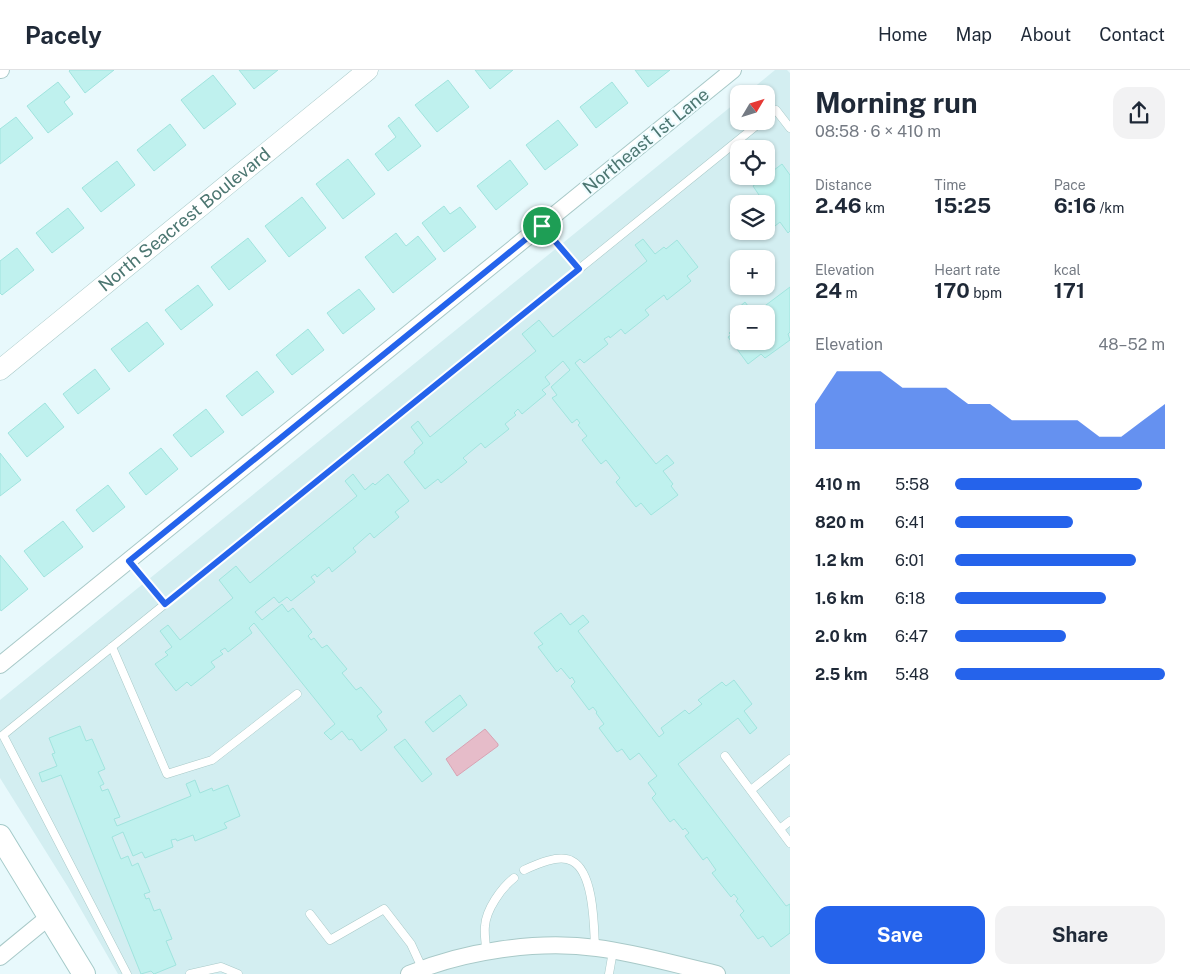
<!DOCTYPE html>
<meta charset="utf-8">
<style>
:root{--surface:#fff;--page:#f2f2f3;--text:#1f2937;--muted:#747a83;--line:#e0e1e3;--accent:#2563eb}
body{margin:0;font-family:"Public Sans",sans-serif;background:var(--page);color:var(--text);height:100vh;display:flex;flex-direction:column;font-size:19px;white-space:nowrap}
*{box-sizing:border-box;margin:0}
p{font-size:16px;color:var(--muted)}
.icon{flex:none;width:28px;height:28px;fill:none;stroke:currentColor;stroke-width:2;stroke-linecap:round;stroke-linejoin:round}
.map{position:relative;flex:1;overflow:hidden}
.sheet{display:flex;flex-direction:column;background:var(--surface);width:400px}
.sheet>*{flex:none}
.needle{width:32px;rotate:52deg}
.buttons{position:absolute;left:730px;top:15px;display:grid;gap:10px}
.buttons a{display:grid;place-items:center;width:45px;height:45px;border-radius:10px;background:var(--surface);box-shadow:0 1px 4px #0004;font-size:25px}
.pin{position:absolute;display:grid;place-items:center;width:42px;height:42px;color:#fff;margin:-21px;border:2px solid #fff;border-radius:50%;box-shadow:0 1px 5px #0007}
.round{display:grid;place-items:center;flex:none;width:52px;height:52px;border-radius:15px;background:var(--page)}
.summary{display:flex;align-items:center;justify-content:space-between;height:85px;padding:0 25px}
h1{font-size:28px;font-weight:700;line-height:38px}
.metrics{display:grid;grid-template-columns:repeat(3,1fr);gap:8px;height:85px;padding:5px 25px}
.metrics div{display:grid;align-content:center}
.metrics b{font-size:21px;font-weight:700}
.metrics small{font-size:14px;font-weight:400}
.metrics p{font-size:14px}
.chart{height:140px;padding:10px 25px}
.chart p{display:flex;justify-content:space-between}
.chart svg{width:100%;height:90px;margin-top:5px;fill:var(--accent);opacity:.7}
.primary-button{display:flex;gap:10px;margin-top:auto;padding:10px 25px}
.primary-button a{flex:1;height:58px;border-radius:15px;background:var(--accent);color:#fff;font-size:20px;font-weight:700;line-height:58px;text-align:center}
.primary-button a+a{background:var(--page);color:var(--text)}
ul{padding:0 25px;list-style:none;font-size:16px}
li{display:grid;grid-template-columns:80px 60px 1fr;align-items:center;height:38px}
li i{height:12px;border-radius:6px;background:var(--accent)}
header{display:flex;align-items:center;gap:30px;box-sizing:border-box;height:70px;padding:0 25px;background:var(--surface);border-bottom:1px solid var(--line)}
header strong{font-size:24px}
nav{display:flex;gap:28px;margin-inline-start:auto;font-size:18px}
main{display:flex;flex:1;min-height:0}
.map>svg:first-child{display:block}
.residential{fill:#d3eef1;fill-rule:evenodd}
.water{fill:#e6bcc9;stroke:#d8a2b3}
.building{fill:#bff1ee;stroke:#a0e4de}
.lines{fill:none;stroke-linecap:round;stroke-linejoin:round}
.service-casing{stroke:#a8c9c8;stroke-width:9}
.minor-casing{stroke:#a8c9c8;stroke-width:18}
.tertiary-casing{stroke:#a8c9c8;stroke-width:21}
.secondary-casing{stroke:#a4cac9;stroke-width:24}
.service{stroke:#fff;stroke-width:8}
.minor{stroke:#fff;stroke-width:16}
.tertiary{stroke:#fff;stroke-width:20}
.secondary{stroke:#fff;stroke-width:22}
.route-casing{stroke:#fff;stroke-width:10}
.route{stroke:#2563eb;stroke-width:6}
.labels{text-anchor:middle;stroke-width:4;stroke-linejoin:round;paint-order:stroke}
.street-label{font-size:18px;fill:#4c7671;stroke:#eefcff}
</style>
<header>
<strong>Pacely</strong>
<nav><a>Home</a><a>Map</a><a>About</a><a>Contact</a></nav>
</header>
<main>
<div class="map">
<svg width="790" height="904" viewBox="0 0 790 904">
<rect width="100%" height="100%" fill="#e8f9fc"/>
<!-- residential -->
<path class="residential" d="M 775,0 L 787,0 L 790,3 L 790,904 L 118,904 L 68,817 L 0,708 L 0,630 L 739,30 L 739,51 L 766,51 L 766,24 L 746,24 ZM 739,79 L 766,79 L 766,106 L 739,106 ZM 739,134 L 766,134 L 766,161 L 739,161 ZM 739,189 L 766,189 L 766,216 L 739,216 ZM 739,244 L 766,244 L 766,271 L 739,271 Z"/>
<!-- water -->
<polygon class="water" points="485,659 498,674 498,676 457,706 446,689"/>
<!-- building -->
<g class="building">
<polygon points="70,0 114,0 85,23 69,1"/>
<polygon points="239,0 278,0 254,19"/>
<polygon points="475,0 513,0 490,19"/>
<polygon points="635,0 670,0 648,17"/>
<polygon points="213,5 236,34 204,59 181,30"/>
<polygon points="448,10 469,37 437,62 415,35"/>
<polygon points="58,12 70,27 64,32 73,44 48,63 27,36"/>
<polygon points="612,12 628,33 596,58 580,37"/>
<polygon points="16,47 33,68 0,94 0,59"/>
<polygon points="399,47 421,76 388,101 375,84 396,67 388,56"/>
<polygon points="558,50 578,75 545,100 526,75"/>
<polygon points="170,54 186,75 154,101 137,80"/>
<polygon points="348,89 375,124 343,149 316,114"/>
<polygon points="510,90 528,114 496,140 477,116"/>
<polygon points="117,91 135,115 101,142 82,118"/>
<polygon points="782,94 790,105 790,161 788,163 780,152 775,156 766,144 766,134 759,134 757,131 761,128 753,116"/>
<polygon points="302,127 326,158 289,187 265,156"/>
<polygon points="444,136 450,144 460,137 476,157 444,182 422,153"/>
<polygon points="68,138 84,158 52,183 36,163"/>
<polygon points="396,163 406,176 418,166 436,189 393,223 365,187"/>
<polygon points="248,168 266,191 229,220 211,197"/>
<polygon points="643,169 655,184 664,177 666,179 677,170 698,197 687,206 691,211 667,230 664,225 645,240 649,245 625,264 621,259 610,268 609,266 604,269 608,274 584,293 580,289 575,293 656,394 667,385 674,393 663,401 673,414 671,416 678,425 651,445 641,433 636,437 616,412 620,408 606,390 601,394 582,370 587,366 578,355 580,353 577,349 572,353 552,328 557,325 551,317 570,300 563,291 545,307 550,314 542,320 546,324 522,344 518,339 514,343 516,345 505,354 509,359 485,378 481,373 463,388 467,392 441,413 438,409 425,419 404,392 415,383 414,381 423,373 411,357 418,351 430,367 536,281 522,264 539,250 553,267 647,191 635,175"/>
<polygon points="17,178 34,200 2,225 0,223 0,191"/>
<polygon points="198,215 213,235 181,260 165,240"/>
<polygon points="790,217 790,262 788,264 790,270 765,288 761,284 748,294 728,267 731,265 729,263 739,255 739,271 766,271 766,244 754,244"/>
<polygon points="359,219 375,239 343,264 327,243"/>
<polygon points="745,232 754,244 741,244 737,239"/>
<polygon points="147,252 164,274 129,302 111,279"/>
<polygon points="308,259 324,280 292,305 276,285"/>
<polygon points="95,299 110,319 78,344 63,324"/>
<polygon points="257,301 274,322 242,346 226,326"/>
<polygon points="45,333 64,357 27,387 8,363"/>
<polygon points="206,339 224,362 191,387 173,365"/>
<polygon points="161,378 178,399 146,425 129,403"/>
<polygon points="0,383 21,410 0,426"/>
<polygon points="353,404 365,420 373,413 375,415 388,404 409,431 395,442 399,447 374,468 370,463 353,478 356,482 332,502 329,497 317,507 315,504 311,507 315,512 291,531 287,527 279,533 274,527 255,542 262,550 282,534 288,542 293,538 312,562 308,566 311,570 314,568 322,578 327,575 347,599 342,603 356,620 361,617 382,642 377,646 387,660 361,681 352,669 349,670 342,661 331,670 324,663 335,654 254,553 249,558 252,563 228,582 225,578 220,581 223,584 211,592 215,597 191,616 187,612 176,621 155,594 168,585 165,582 172,577 160,561 168,555 180,570 233,528 219,510 236,496 250,513 357,426 345,411"/>
<polygon points="108,415 125,437 93,462 76,440"/>
<polygon points="63,451 83,477 44,507 24,481"/>
<polygon points="0,485 28,519 1,541 0,539"/>
<polygon points="561,543 570,555 583,545 589,552 578,561 659,667 664,663 661,658 685,640 689,644 702,634 698,630 722,612 726,616 734,610 752,634 744,641 757,658 750,664 738,648 678,694 786,836 790,834 790,863 771,877 763,866 758,869 740,845 744,841 736,831 738,829 734,824 731,827 712,803 716,800 707,787 703,790 685,766 689,763 685,758 683,760 674,749 670,752 652,728 656,724 648,713 657,706 639,683 630,690 622,679 617,682 599,658 604,654 596,643 597,642 593,637 589,640 571,616 575,612 572,607 570,609 561,598 557,602 538,577 543,574 534,563"/>
<polygon points="460,625 467,635 433,662 425,652"/>
<polygon points="80,656 86,671 92,669 105,699 98,702 104,714 100,716 102,721 108,719 120,747 114,749 117,756 191,726 186,714 195,710 200,723 212,718 213,721 228,715 240,746 224,753 227,758 195,771 193,765 177,771 176,769 171,770 173,777 145,788 142,782 133,786 123,762 112,767 121,789 128,786 132,796 138,793 150,822 144,824 146,829 149,828 154,841 160,839 172,869 166,871 176,895 154,904 151,901 141,904 61,705 42,712 39,703 57,696 52,684 55,683 49,668"/>
<polygon points="405,669 432,704 422,712 394,677"/>
</g>
<g class="lines">
<defs>
<g id="service">
<polyline points="766,48 776,40 790,58"/>
<polyline points="542,156 579,199"/>
<polyline points="129,491 165,534 762,51"/>
<polyline points="112,577 167,704 212,690 297,624"/>
<polyline points="725,686 790,773"/>
<polyline points="751,720 790,689"/>
<polyline points="781,758 790,751"/>
<path d="M 524,800 C 537,794 559,784 572,791 C 594,802 594,856 595,878"/>
<polyline points="310,844 330,870 384,839 411,874 423,900"/>
<path d="M 486,881 C 486,873 484,864 485,856 C 486,840 501,818 514,808"/>
<polyline points="127,904 3,665 165,534"/>
<polyline points="190,904 221,897 238,904"/>
<polyline points="609,904 613,881"/>
</g>
<g id="minor">
<polyline points="0,0 1,0"/>
<polyline points="0,595 733,0"/>
<polyline points="0,887 50,846"/>
<path d="M 409,904 C 464,881 537,870 597,878 C 637,883 677,895 717,904"/>
</g>
<g id="tertiary">
<path id="s1" d="M 0,300 L 368,0"/>
</g>
<polyline id="secondary" points="0,766 84,904"/>
</defs>
<!-- service casing -->
<use href="#service" class="service-casing"/>
<!-- minor casing -->
<use href="#minor" class="minor-casing"/>
<!-- tertiary casing -->
<use href="#tertiary" class="tertiary-casing"/>
<!-- secondary casing -->
<use href="#secondary" class="secondary-casing"/>
<!-- service -->
<use href="#service" class="service"/>
<!-- minor -->
<use href="#minor" class="minor"/>
<!-- tertiary -->
<use href="#tertiary" class="tertiary"/>
<!-- secondary -->
<use href="#secondary" class="secondary"/>
</g>
<g class="lines">
<defs>
<polygon id="route" points="542,156 579,199 165,534 129,491"/>
</defs>
<!-- route casing -->
<use href="#route" class="route-casing"/>
<!-- route -->
<use href="#route" class="route"/>
</g>
<g class="labels">
<!-- street labels -->
<g class="street-label">
<text transform="translate(646 71) rotate(-39)" y="6">Northeast 1st Lane</text>
<text dy="6" stroke="none"><textPath href="#s1" startOffset="238">North Seacrest Boulevard</textPath></text>
</g>
</g>
</svg>
<div class="buttons">
<a><svg class="needle" viewBox="-14 -14 28 28"><path d="M0-13l5 13h-10z" fill="#e53935"/><path d="M0 13l5-13h-10z" fill="#747a83"/></svg></a>
<a><svg class="icon" aria-label="locate" viewBox="0 0 24 24"><circle cx="12" cy="12" r="6"/><path d="M12 2v4M12 18v4M2 12h4M18 12h4"/></svg></a>
<a><svg class="icon" aria-label="layers" viewBox="0 0 24 24"><path d="M12 4l9 5-9 5-9-5zM3 14l9 5 9-5"/></svg></a>
<a>+</a>
<a>−</a>
</div>
<div class="pin" style="left:542px;top:156px;background:#1e9e55"><svg class="icon" aria-label="arrive" viewBox="0 0 24 24"><path d="M6 21V4h12l-3 4 3 4H6"/></svg></div>
</div>
<section class="sheet">
<div class="summary"><div><h1>Morning run</h1><p>08:58 · 6 × 410 m</p></div><a class="round"><svg class="icon" aria-label="share" viewBox="0 0 24 24"><path d="M12 15V3M7 8l5-5 5 5M5 13v7h14v-7"/></svg></a></div>
<div class="metrics">
<div><p>Distance</p><b>2.46<small> km</small></b></div>
<div><p>Time</p><b>15:25</b></div>
<div><p>Pace</p><b>6:16<small> /km</small></b></div>
</div>
<div class="metrics">
<div><p>Elevation</p><b>24<small> m</small></b></div>
<div><p>Heart rate</p><b>170<small> bpm</small></b></div>
<div><p>kcal</p><b>171</b></div>
</div>
<div class="chart"><p><span>Elevation</span>48–52 m</p>
<svg viewBox="0 0 160 44" preserveAspectRatio="none"><path d="M0 44V22L10 6L20 6L30 6L40 14L50 14L60 14L70 22L80 22L90 30L100 30L110 30L120 30L130 38L140 38L150 30L160 22V44z"/></svg>
</div>
<ul>
<li><b>410 m</b>5:58<i style="width:89%"></i></li>
<li><b>820 m</b>6:41<i style="width:56%"></i></li>
<li><b>1.2 km</b>6:01<i style="width:86%"></i></li>
<li><b>1.6 km</b>6:18<i style="width:72%"></i></li>
<li><b>2.0 km</b>6:47<i style="width:53%"></i></li>
<li><b>2.5 km</b>5:48<i style="width:100%"></i></li>
</ul>
<div class="primary-button"><a>Save</a><a>Share</a></div>
</section>
</main>
